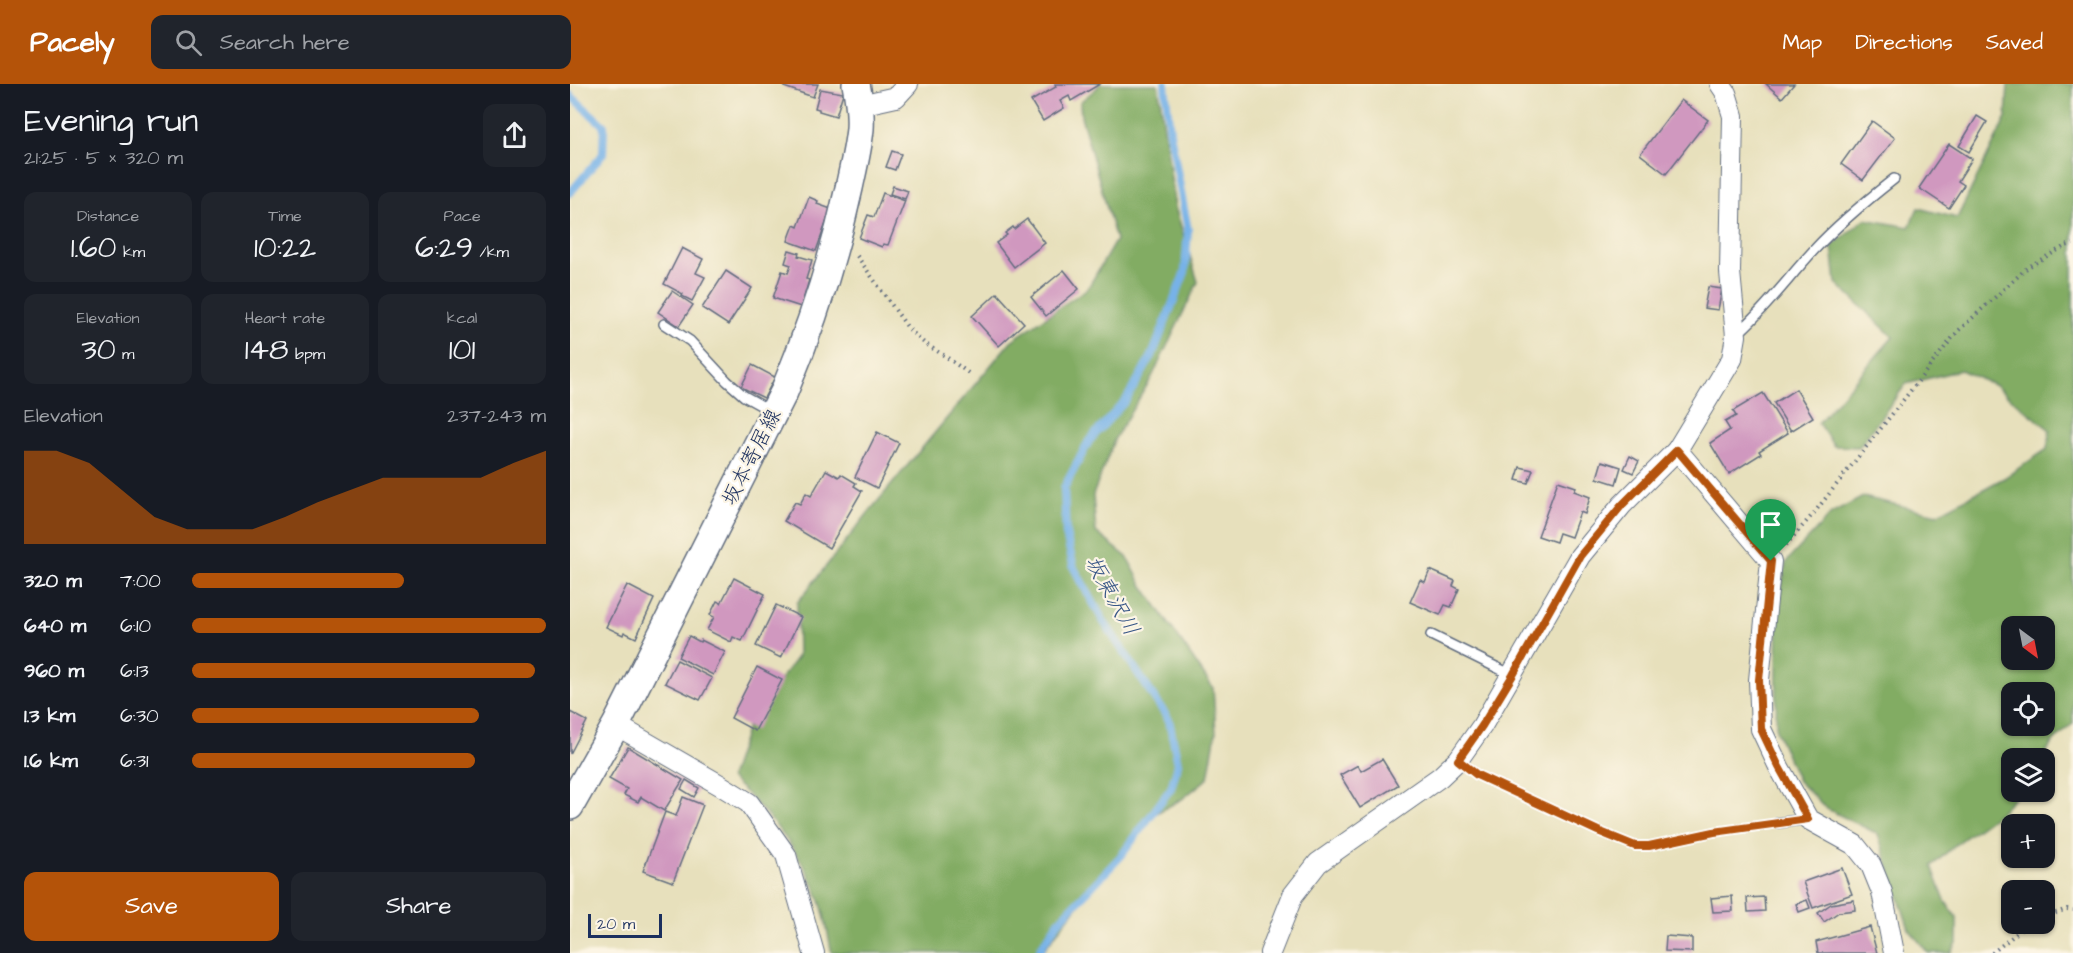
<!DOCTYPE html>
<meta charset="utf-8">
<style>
:root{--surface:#171b24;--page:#20242c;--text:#f1f3f6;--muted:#9ea1a6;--accent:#b45309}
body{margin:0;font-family:"Architects Daughter","Klee One",sans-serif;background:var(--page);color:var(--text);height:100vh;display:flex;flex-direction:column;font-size:22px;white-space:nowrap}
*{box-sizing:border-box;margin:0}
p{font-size:20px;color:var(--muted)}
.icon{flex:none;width:33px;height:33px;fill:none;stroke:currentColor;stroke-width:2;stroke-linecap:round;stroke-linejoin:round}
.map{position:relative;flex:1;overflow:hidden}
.side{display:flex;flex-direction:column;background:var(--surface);width:570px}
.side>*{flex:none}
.needle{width:39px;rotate:148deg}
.fabs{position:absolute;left:1431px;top:532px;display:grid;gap:12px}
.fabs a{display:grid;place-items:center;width:54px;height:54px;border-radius:12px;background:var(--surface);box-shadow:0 2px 4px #0004;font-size:30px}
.scale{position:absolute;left:18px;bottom:15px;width:74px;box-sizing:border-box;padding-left:6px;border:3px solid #1b2f5e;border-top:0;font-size:16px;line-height:21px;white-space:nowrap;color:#1b2f5e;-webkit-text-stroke:4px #fcf5e5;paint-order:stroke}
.pin{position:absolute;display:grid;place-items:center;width:51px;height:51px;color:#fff;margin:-62px -26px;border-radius:50% 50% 50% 0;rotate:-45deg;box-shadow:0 0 6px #0007}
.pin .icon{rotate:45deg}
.round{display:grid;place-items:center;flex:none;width:63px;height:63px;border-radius:12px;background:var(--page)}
.head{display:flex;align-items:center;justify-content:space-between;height:102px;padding:0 24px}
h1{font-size:33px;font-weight:600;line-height:45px}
.stats{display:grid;grid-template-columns:repeat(3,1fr);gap:9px;height:102px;padding:6px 24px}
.stats div{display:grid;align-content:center;border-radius:12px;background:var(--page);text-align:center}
.stats b{font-size:30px;font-weight:600}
.stats small{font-size:16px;font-weight:400}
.stats p{font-size:16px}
.chart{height:168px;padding:12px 24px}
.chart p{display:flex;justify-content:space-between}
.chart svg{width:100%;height:108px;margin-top:6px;fill:var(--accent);opacity:.7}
.action{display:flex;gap:12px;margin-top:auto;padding:12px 24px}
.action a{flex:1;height:69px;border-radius:12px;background:var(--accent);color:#fff;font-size:24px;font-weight:600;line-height:69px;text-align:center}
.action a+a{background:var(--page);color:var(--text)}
ul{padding:0 24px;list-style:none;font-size:20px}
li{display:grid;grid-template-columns:96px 72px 1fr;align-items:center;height:45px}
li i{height:15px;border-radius:8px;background:var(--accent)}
header{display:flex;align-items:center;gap:36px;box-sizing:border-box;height:84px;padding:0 30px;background:var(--accent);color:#fff}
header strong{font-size:28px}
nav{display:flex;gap:33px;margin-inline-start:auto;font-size:21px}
.search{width:420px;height:54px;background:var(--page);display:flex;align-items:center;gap:15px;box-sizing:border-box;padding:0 21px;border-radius:12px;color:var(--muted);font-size:22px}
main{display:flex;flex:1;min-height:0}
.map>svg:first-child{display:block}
.forest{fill:#82ac63;stroke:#4e6e60;stroke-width:1.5;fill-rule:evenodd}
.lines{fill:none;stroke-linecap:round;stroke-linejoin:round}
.stream{stroke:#77b2e8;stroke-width:8}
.building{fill:#d098bf}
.lane-casing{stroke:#626d7f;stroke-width:12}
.street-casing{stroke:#626d7f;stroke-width:22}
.secondary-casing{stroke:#626d7f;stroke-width:30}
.path{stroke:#626d7f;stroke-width:4;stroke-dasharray:1.5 4.5;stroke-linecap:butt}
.lane{stroke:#fff;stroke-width:9}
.street{stroke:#fff;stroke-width:20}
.secondary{stroke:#fff;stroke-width:27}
.route-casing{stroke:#fff;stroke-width:12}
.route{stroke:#b45309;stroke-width:8}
.labels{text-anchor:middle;stroke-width:4.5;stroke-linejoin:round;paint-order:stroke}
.street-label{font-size:21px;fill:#1b2f5e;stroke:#fcf5e5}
.water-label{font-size:22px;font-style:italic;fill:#375687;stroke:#fcf5e5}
</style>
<header>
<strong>Pacely</strong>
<div class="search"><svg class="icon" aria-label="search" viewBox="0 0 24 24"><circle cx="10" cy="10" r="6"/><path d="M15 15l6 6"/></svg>Search here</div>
<nav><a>Map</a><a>Directions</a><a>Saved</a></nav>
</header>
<main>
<section class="side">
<div class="head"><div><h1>Evening run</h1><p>21:25 · 5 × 320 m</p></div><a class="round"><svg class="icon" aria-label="share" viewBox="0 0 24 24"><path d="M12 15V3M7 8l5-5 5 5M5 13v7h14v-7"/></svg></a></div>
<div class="stats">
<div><p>Distance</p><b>1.60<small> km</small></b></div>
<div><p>Time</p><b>10:22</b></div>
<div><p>Pace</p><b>6:29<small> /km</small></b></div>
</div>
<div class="stats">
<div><p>Elevation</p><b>30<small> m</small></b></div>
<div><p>Heart rate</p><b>148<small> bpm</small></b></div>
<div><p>kcal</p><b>101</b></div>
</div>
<div class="chart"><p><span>Elevation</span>237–243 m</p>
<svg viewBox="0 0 160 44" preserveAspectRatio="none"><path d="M0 44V6L10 6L20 11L30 22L40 33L50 38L60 38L70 38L80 33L90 27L100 22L110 17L120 17L130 17L140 17L150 11L160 6V44z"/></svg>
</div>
<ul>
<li><b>320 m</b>7:00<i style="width:60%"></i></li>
<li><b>640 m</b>6:10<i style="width:100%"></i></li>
<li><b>960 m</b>6:13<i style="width:97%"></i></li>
<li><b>1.3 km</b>6:30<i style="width:81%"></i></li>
<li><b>1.6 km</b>6:31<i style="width:80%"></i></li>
</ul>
<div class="action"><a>Save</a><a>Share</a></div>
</section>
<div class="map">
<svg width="1503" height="869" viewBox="0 0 1503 869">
<rect width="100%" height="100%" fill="#fcf5e5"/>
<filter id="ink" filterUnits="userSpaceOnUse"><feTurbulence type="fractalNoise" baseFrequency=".0167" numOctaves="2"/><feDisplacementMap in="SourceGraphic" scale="12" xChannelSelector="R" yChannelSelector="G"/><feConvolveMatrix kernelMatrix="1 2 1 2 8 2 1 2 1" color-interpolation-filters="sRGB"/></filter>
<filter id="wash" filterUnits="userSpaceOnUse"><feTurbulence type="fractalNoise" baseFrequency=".008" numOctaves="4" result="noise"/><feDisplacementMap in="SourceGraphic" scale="24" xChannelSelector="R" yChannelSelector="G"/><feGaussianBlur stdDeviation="1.35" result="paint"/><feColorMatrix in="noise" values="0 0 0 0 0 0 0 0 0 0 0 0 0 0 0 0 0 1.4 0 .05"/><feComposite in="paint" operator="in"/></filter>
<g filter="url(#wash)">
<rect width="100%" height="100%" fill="#e7e0bc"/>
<!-- forest -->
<g class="forest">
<path d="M 527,0 L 588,0 L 605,123 L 628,198 L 581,295 L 545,354 L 523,411 L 526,448 L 557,473 L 571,499 L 643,604 L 646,649 L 638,694 L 612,715 L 577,734 L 471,869 L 262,869 C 258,853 256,835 251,820 C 236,773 196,726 160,694 L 179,637 L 228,572 L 227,519 L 298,429 L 441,257 L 518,204 L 546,156 L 511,32 L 510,18 L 528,3 Z"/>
<path d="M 1438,0 L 1503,0 L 1503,639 L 1482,659 L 1472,675 L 1442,675 L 1442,708 L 1449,708 L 1429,729 L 1385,761 L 1362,782 L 1375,817 L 1387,833 L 1387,859 L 1381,869 L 1358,869 L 1339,845 L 1308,750 L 1257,725 L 1228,697 L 1206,646 L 1208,524 L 1216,478 L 1261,430 L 1293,413 L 1367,430 L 1434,394 L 1477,365 L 1480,346 L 1424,301 L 1391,286 L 1336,300 L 1289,363 L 1264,362 L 1248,339 L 1323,253 L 1266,199 L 1262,162 L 1295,135 L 1339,143 L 1348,124 L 1387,134 L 1436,34 ZM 1442,543 L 1474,543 L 1474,576 L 1442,576 ZM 1442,609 L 1474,609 L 1474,642 L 1442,642 Z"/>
</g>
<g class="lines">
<!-- stream -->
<g class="stream">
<polyline points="0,11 34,42 33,70 0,109"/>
<polyline points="469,869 471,863 489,837 551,772 601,704 608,680 599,636 534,538 504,484 496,450 494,404 519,357 556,316 582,272 615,188 618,146 600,48 595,0"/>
</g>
</g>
<g id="blocks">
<!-- building -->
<g class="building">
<polygon points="215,0 248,0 243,13 214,3"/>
<polygon points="485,0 530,0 501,17 499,12 490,17 494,24 473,37 461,17 486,3"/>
<polygon points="1196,0 1224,0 1212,14"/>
<polygon points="250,5 273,9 266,32 249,27 249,25 245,24"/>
<polygon points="1111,16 1138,36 1096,90 1070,70"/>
<polygon points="1407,32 1417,38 1399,68 1389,62"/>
<polygon points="1302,37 1325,54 1293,96 1271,80"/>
<polygon points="1379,60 1402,75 1388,97 1394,101 1379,124 1349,104"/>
<polygon points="322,67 331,70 325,86 316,83"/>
<polygon points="323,102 338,107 335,115 320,110"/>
<polygon points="313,109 335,117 318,161 313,160 312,163 289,154 298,131 304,133"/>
<polygon points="239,113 248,117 247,120 261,125 246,167 218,157 224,141 228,143"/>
<polygon points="457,135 475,159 444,183 426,159 437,151 435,149 443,143 444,145"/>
<polygon points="112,164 133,175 126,189 135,193 122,217 112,212 113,210 94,200"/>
<polygon points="219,166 229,169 228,172 242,176 236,195 239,196 231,223 203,214 212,187 218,189 221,181 215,179"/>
<polygon points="494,186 509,205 476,232 461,213"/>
<polygon points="156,187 182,204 158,241 132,224"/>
<polygon points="1138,203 1152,205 1148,226 1134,224"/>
<polygon points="102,207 123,221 109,242 88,228"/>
<polygon points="427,209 454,239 429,262 402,232"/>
<polygon points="182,281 205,293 194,314 171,303"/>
<polygon points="1226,305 1243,333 1221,347 1204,319"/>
<polygon points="1193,309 1218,349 1189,367 1191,370 1159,390 1140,359 1160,346 1155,338 1166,332 1163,327"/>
<polygon points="307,348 329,359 307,404 285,393"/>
<polygon points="1060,372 1069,377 1063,389 1054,385"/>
<polygon points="1032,377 1051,383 1046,400 1027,394"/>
<polygon points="950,383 963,386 958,399 946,396"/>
<polygon points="256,386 269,393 271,390 286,399 284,402 292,407 259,464 214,437 225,418 230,420 236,409 241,412"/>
<polygon points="988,397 1006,403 1004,407 1020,413 1015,430 1010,428 1001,453 989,449 986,458 968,452"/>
<polygon points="860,486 885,497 883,502 889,505 881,523 875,521 870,531 840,518 850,496 855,498"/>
<polygon points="164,494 195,510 172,557 163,553 161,558 137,546 144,533 140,531 147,517 151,519"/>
<polygon points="57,501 84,515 66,554 54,548 53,551 36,543"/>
<polygon points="206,521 231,533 211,574 186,562"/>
<polygon points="119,552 130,558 131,556 155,568 143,591 108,573"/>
<polygon points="107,576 142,594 130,616 95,599"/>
<polygon points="187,583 212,596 185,647 161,634"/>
<polygon points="0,628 17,637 0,670"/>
<polygon points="58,663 113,696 94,727 71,713 68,718 54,711 57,705 39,695"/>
<polygon points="812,675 828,701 790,724 770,691 788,681 791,687"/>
<polygon points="116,696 129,704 124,713 111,705"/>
<polygon points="113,713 133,721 103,798 73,787 95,728 106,732"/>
<polygon points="1272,784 1282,810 1243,824 1233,798"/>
<polygon points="1162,812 1163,827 1143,828 1141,814"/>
<polygon points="1194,813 1195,827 1178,828 1177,814"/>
<polygon points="1237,816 1240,824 1229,828 1226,820"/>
<polygon points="1284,816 1285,826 1269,828 1254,838 1248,829 1261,820"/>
<polygon points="1300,843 1307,869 1248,869 1246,858"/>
<polygon points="1096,852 1122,854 1122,868 1095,867"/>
</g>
</g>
</g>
<g filter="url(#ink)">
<use href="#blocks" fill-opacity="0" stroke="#626d7f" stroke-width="1.5"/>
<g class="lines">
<defs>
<g id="lane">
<polyline points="94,240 120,257 157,297 174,312 201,327"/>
<path d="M 1166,251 C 1195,226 1218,194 1244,166 C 1268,140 1296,117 1324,95"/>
<polyline points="861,551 942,591"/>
<polyline points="1208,739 1238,735"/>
</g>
<g id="street">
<polyline points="290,21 326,13 338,0"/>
<polyline points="1107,366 1201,477 1189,596 1191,645 1209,683 1238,735 1285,761 1301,781 1312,808 1324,869"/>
<polyline points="46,641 150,701 179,719 216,771 244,869"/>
<polyline points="700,869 723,811 748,779 870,693 888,676 912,642 1010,472 1052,421 1107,366 1162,275 1166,252 1160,188 1163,32 1156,9 1150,0"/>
</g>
<path id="secondary" d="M 0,722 L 46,641 L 214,308 C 241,243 264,173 279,104 C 283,85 288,65 290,45 C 291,30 289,15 286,0"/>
</defs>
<!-- lane casing -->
<use href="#lane" class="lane-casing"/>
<!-- street casing -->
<use href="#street" class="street-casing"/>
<!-- secondary casing -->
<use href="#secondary" class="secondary-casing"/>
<!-- path -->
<g class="path">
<polyline points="287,172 338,244 354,259 375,272 401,291"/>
<polyline points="1216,461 1244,429 1387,248 1458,183 1495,162 1503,160"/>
<polyline points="903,688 1028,747 1065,762 1079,762 1144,748 1192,741"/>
<polyline points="1474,833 1497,825 1503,826"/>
<polyline points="1422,869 1458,840"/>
</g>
<!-- lane -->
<use href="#lane" class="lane"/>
<!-- street -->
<use href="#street" class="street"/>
<!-- secondary -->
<use href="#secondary" class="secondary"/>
</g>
</g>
<g class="lines" filter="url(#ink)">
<defs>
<polygon id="route" points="1107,366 1201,477 1189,596 1191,645 1209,683 1238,735 1144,748 1079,762 1065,762 1028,747 907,691 888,676 912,642 943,591 1010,472 1052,421"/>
</defs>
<!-- route casing -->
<use href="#route" class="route-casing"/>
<!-- route -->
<use href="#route" class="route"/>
</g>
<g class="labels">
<!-- street labels -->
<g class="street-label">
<text transform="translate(181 373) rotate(-63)" y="7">坂本寄居線</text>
</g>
<!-- water labels -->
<g class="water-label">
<text transform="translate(543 511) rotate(61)" y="8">坂東沢川</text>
</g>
</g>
</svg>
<div class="fabs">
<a><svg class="needle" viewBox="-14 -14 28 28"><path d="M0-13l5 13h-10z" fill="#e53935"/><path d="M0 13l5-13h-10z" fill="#9ea1a6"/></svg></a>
<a><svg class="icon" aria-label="locate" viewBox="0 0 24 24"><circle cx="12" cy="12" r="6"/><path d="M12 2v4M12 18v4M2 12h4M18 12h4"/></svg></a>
<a><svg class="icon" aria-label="layers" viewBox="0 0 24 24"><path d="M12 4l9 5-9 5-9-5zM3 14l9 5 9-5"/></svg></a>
<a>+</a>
<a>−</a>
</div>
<div class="scale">20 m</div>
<div class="pin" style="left:1201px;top:477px;background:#1e9e55"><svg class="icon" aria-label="arrive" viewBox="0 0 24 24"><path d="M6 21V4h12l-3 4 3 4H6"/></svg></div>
</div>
</main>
